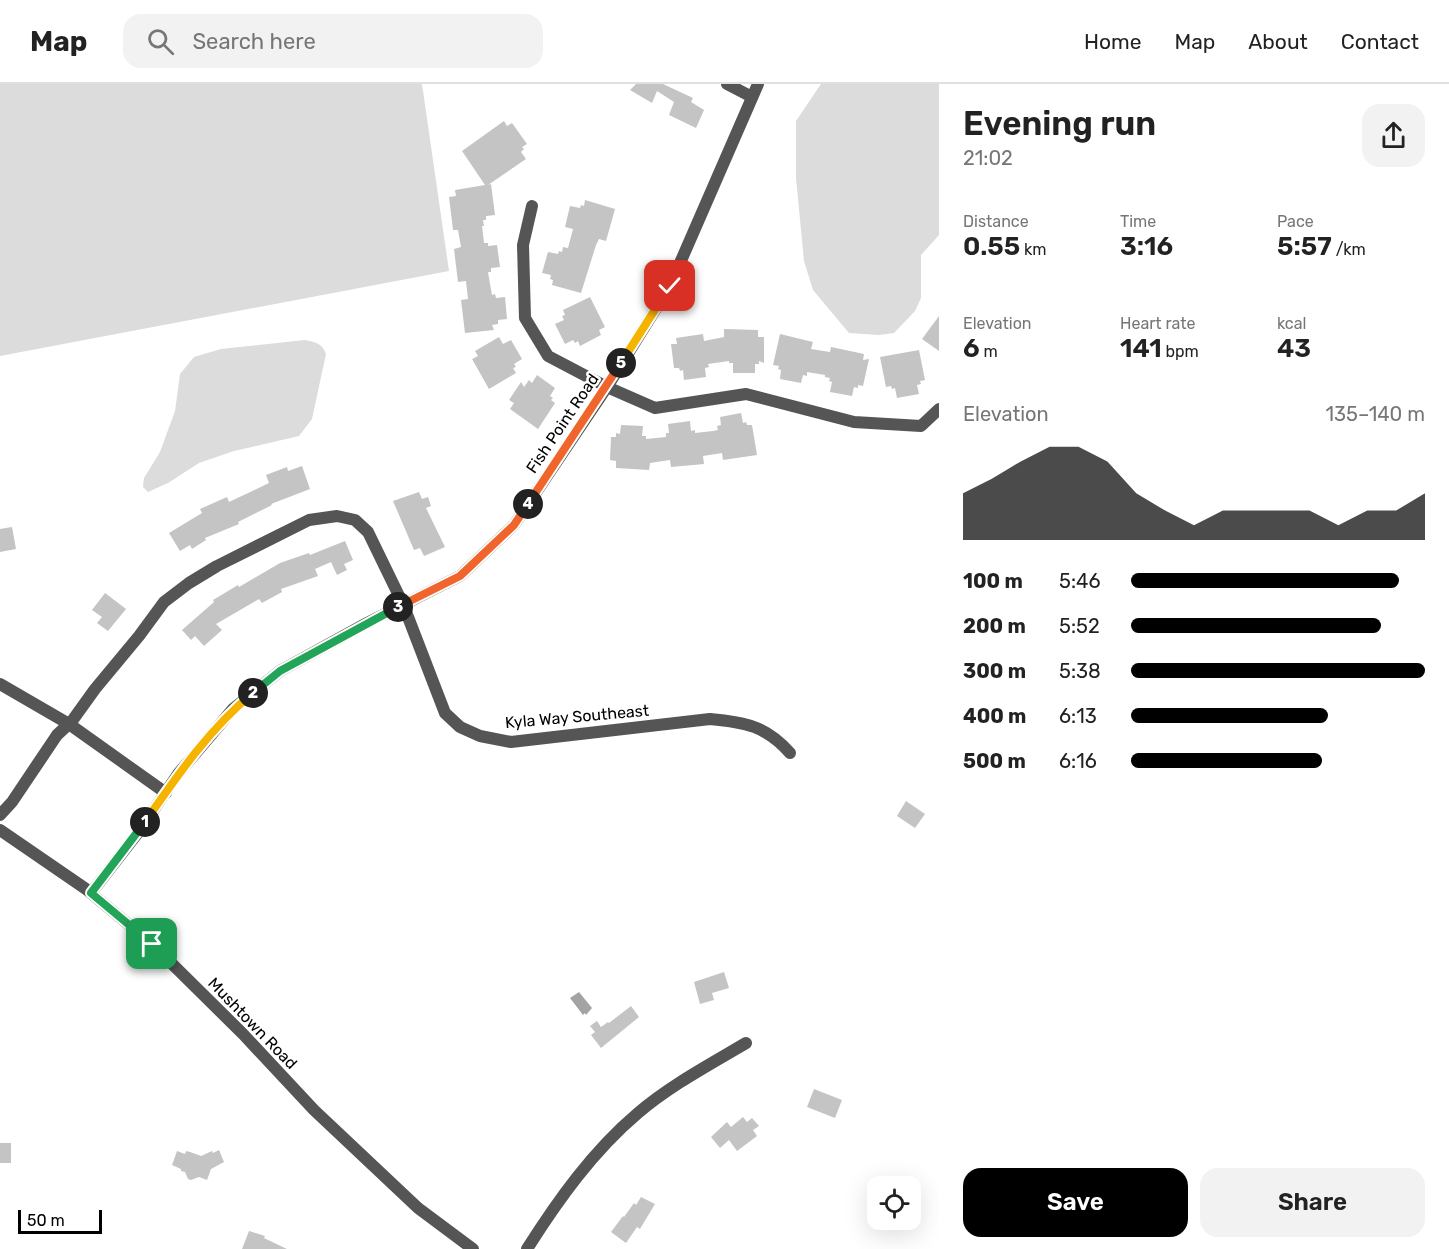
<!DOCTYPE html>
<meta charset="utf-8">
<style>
:root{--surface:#fff;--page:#f2f2f2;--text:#222;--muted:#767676;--line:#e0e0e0;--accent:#000}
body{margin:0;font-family:Rubik,sans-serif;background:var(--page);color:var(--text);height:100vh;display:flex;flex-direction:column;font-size:22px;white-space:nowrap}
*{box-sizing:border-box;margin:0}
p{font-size:20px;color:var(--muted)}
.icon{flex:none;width:33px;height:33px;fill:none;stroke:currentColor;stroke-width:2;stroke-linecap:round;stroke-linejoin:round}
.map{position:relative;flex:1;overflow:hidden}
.sheet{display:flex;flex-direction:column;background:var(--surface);width:510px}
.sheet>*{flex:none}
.tools{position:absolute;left:867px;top:1092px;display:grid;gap:12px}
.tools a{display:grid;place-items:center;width:54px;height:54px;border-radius:12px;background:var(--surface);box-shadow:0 6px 24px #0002;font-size:30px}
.scale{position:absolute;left:18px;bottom:15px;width:84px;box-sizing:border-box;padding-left:6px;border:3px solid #000;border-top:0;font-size:16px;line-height:21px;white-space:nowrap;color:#000;-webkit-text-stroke:4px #fff;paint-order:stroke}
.pin{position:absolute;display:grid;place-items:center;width:51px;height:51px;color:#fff;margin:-26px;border-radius:12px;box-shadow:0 3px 9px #0006}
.km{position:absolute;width:30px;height:30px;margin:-15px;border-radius:50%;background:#222;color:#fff;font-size:16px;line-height:30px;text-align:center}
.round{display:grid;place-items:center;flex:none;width:63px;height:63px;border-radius:18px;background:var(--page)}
.overview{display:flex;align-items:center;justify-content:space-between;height:102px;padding:0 24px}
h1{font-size:33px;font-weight:600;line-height:45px}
.stats{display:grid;grid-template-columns:repeat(3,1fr);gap:9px;height:102px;padding:6px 24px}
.stats div{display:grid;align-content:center}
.stats b{font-size:26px;font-weight:600}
.stats small{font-size:16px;font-weight:400}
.stats p{font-size:16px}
.chart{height:168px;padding:12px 24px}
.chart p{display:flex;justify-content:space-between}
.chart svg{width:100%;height:108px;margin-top:6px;fill:var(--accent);opacity:.7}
.primary-button{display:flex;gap:12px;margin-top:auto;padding:12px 24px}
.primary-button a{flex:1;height:69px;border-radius:18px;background:var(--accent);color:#fff;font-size:24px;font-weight:600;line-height:69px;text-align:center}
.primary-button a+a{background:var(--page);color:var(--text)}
ul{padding:0 24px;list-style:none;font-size:20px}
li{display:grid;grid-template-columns:96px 72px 1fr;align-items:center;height:45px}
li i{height:15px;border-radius:8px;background:var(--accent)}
header{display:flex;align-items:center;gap:36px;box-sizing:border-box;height:84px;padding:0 30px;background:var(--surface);border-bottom:2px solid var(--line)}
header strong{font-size:28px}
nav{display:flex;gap:33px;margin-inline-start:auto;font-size:21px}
.search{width:420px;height:54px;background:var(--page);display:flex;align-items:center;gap:15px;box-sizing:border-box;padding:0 21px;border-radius:18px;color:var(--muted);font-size:22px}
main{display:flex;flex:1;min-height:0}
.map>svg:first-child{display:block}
.green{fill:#dcdcdc}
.water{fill:#a3a3a3}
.building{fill:#c4c4c4}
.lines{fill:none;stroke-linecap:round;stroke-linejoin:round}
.minor{stroke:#555;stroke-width:12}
.split-1-casing{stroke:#fff;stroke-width:12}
.split-2-casing{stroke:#fff;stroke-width:12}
.split-3-casing{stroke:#fff;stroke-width:12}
.split-4-casing{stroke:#fff;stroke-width:12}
.split-5-casing{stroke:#fff;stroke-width:12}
.split-6-casing{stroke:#fff;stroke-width:12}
.split-1{stroke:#22a559;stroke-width:8}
.split-2{stroke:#f5b400;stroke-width:8}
.split-3{stroke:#22a559;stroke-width:8}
.split-4{stroke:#f0652b;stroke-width:8}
.split-5{stroke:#f0652b;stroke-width:8}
.split-6{stroke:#f5b400;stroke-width:8}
.labels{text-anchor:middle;stroke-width:5;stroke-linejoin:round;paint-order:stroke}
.street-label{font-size:16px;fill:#000;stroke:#fff}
</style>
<header>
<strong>Map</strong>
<div class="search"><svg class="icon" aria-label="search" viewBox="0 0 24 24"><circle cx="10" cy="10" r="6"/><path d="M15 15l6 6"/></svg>Search here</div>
<nav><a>Home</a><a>Map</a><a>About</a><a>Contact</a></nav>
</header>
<main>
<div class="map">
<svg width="939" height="1165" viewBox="0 0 939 1165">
<rect width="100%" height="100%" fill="#fff"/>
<!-- green -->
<g class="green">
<polygon points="0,0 422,0 449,187 0,272"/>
<polygon points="821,0 939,0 939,151 921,171 921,214 915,227 894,249 879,251 849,249 813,206 804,177 796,94 796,37"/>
<path d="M 305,256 C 315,258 322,259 326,270 L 312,335 L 299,352 L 234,367 L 199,379 L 168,399 L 148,408 L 143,403 L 144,394 L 160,368 L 175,327 L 180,290 L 194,273 L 221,265 Z"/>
</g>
<!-- water -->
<polygon class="water" points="579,908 592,924 586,931 585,929 583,931 570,914"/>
<!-- building -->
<g class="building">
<polygon points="636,0 663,0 693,14 691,18 704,26 696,44 669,31 674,18 657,7 652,19 630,6"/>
<polygon points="504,37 507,42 512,39 527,60 522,63 524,65 521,68 526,75 488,101 491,100 495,131 486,132 486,136 483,136 484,142 482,142 484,159 488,159 488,162 497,161 500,183 491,184 491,188 488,188 492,211 495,210 496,214 505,213 507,235 498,236 498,240 492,241 494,246 465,249 461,216 468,215 466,197 458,198 454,165 461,163 458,146 453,146 449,113 456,112 455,106 485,101 462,67"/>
<polygon points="585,116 615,125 606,157 599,155 596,161 581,209 552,201 553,196 550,195 551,191 542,189 548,168 558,170 559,167 562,168 563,163 568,164 573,145 565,143 570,122 580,124 581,121 584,122"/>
<polygon points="590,213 605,243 599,246 601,251 580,262 578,257 575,259 573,256 565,260 555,240 564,236 562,232 565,231 563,226"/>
<polygon points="939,232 939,267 922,255"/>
<polygon points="724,245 758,246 758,253 764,253 764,279 759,277 759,280 755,280 755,289 733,289 733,279 729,279 729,277 708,280 709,283 705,284 706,293 684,296 683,286 680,287 679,284 674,284 671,260 677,260 676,254 703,250 704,257 724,253"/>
<polygon points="780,250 813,258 811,265 830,268 831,263 864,270 863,276 869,275 863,302 858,301 858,304 854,303 852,312 830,308 832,298 829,297 830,294 825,293 825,291 807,288 807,292 803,291 801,299 780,295 781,286 778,285 779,282 773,281"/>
<polygon points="499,253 503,260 511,256 522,275 514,280 516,283 513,284 516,289 489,305 472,275 478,272 475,267"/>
<polygon points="919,266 925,296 920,297 921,300 917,301 919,310 897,314 895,304 892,305 891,302 886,303 880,273"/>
<polygon points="537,291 555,304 550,312 553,314 551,316 555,319 538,345 510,325 514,319 509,316 521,298 524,303 529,296 532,299"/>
<polygon points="741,329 743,339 746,338 747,341 752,341 757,371 723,376 722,369 703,372 704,380 671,383 670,376 650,379 649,386 616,384 616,377 610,376 611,353 616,353 616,349 620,350 621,341 643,342 642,352 646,352 646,355 666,353 666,349 669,349 668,340 690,337 691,347 695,346 695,349 713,347 718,346 717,342 721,341 720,333"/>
<polygon points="302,382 310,405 271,420 272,421 238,438 239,440 205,454 206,456 192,465 190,461 180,467 169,449 202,429 200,425 227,413 229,418 269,399 266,391 287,383 288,387"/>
<polygon points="419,408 422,415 428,413 431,422 426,424 445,463 424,472 420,464 414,466 393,417"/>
<polygon points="12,443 16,465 0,468 0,445"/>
<polygon points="345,457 353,476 344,480 347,486 337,491 331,478 315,485 318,492 281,505 282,508 262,519 259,515 216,540 222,546 204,562 195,552 191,556 182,546 214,518 213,516 238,501 239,503 280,479 309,469 310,471"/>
<polygon points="105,509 126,525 108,547 97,539 102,533 92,526"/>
<polygon points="906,717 925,730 915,744 897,732"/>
<polygon points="724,888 729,904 712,909 714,916 700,920 694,898"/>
<polygon points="631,922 639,933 601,964 591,951 595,948 590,942 597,937 601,943 608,938 609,939"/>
<polygon points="814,1005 842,1016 835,1034 807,1023"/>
<polygon points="743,1033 747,1038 752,1034 759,1042 753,1046 757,1052 737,1067 729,1056 720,1064 711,1053 727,1038 731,1043"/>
<rect x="0" y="1059" width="11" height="20"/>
<polygon points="219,1066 224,1078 211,1085 207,1096 199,1093 191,1096 188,1095 185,1088 181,1087 181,1085 172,1081 177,1067 185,1070 186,1067 190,1068 201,1072 212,1067 213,1069"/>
<polygon points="641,1113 655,1120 640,1145 637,1143 626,1159 611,1148 623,1132 624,1133 634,1119 636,1121"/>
<polygon points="249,1147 265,1152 264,1154 287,1165 242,1165"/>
</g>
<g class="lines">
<!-- minor -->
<g class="minor">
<polyline points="727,0 752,13"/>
<polyline points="532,122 523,161 525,234 548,272 607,303 655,324 746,310 854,338 921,342 939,325"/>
<polyline points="0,600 69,640 166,709"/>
<path d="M 0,731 L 12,718 L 57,651 L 72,637 L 95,605 L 139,552 L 164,518 L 189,499 L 217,482 L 309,436 L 337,432 L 355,436 L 368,448 L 403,520 L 445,629 L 460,643 L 480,652 L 511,658 L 710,635 C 745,638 766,642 790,669"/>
<polyline points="0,746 86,805 152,860 243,950 314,1026 418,1124 473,1165"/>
<polyline points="91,809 140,746 178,690 233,625 280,587 367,539 460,492 514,441 607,303 670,202 758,0"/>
<path d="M 527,1165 C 558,1116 593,1067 638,1029 C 671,1001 709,981 746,959"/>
</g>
</g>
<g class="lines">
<defs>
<polyline id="split-1" points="145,738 91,809 152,860"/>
<path id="split-2" d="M 145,738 C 177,692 210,644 253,609"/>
<polyline id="split-3" points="253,609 280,587 398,523"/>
<polyline id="split-4" points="398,523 460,492 514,441 528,420"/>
<polyline id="split-5" points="528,420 621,279"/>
<polyline id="split-6" points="621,279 670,202"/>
</defs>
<!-- split-1 casing -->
<use href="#split-1" class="split-1-casing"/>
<!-- split-2 casing -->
<use href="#split-2" class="split-2-casing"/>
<!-- split-3 casing -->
<use href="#split-3" class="split-3-casing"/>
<!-- split-4 casing -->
<use href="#split-4" class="split-4-casing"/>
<!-- split-5 casing -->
<use href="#split-5" class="split-5-casing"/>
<!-- split-6 casing -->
<use href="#split-6" class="split-6-casing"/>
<!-- split-1 -->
<use href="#split-1" class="split-1"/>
<!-- split-2 -->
<use href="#split-2" class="split-2"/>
<!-- split-3 -->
<use href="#split-3" class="split-3"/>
<!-- split-4 -->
<use href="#split-4" class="split-4"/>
<!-- split-5 -->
<use href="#split-5" class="split-5"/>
<!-- split-6 -->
<use href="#split-6" class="split-6"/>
</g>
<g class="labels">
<!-- street labels -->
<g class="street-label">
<text transform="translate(562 339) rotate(-56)" y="6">Fish Point Road</text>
<text transform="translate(577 632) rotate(-5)" y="6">Kyla Way Southeast</text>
<text transform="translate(253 939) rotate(46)" y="6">Mushtown Road</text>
</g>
</g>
</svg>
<div class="tools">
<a><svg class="icon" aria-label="locate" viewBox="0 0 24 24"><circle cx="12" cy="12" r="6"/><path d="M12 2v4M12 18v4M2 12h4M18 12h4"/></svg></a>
</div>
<div class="scale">50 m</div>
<div class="pin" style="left:152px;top:860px;background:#1e9e55"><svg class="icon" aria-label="arrive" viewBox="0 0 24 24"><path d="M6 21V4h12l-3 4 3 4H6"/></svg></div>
<div class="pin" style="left:670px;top:202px;background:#d93025"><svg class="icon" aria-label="check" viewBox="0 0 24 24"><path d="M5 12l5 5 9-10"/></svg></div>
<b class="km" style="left:145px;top:738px">1</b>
<b class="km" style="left:253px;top:609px">2</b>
<b class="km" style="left:398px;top:523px">3</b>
<b class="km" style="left:528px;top:420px">4</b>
<b class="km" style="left:621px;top:279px">5</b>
</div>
<section class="sheet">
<div class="overview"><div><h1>Evening run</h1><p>21:02</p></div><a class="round"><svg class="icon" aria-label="share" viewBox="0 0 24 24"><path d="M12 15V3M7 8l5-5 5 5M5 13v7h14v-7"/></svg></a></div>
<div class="stats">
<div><p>Distance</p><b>0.55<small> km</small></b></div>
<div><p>Time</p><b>3:16</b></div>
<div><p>Pace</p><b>5:57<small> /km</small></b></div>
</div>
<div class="stats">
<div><p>Elevation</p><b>6<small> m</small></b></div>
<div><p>Heart rate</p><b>141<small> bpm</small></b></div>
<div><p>kcal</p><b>43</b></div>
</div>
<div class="chart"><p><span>Elevation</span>135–140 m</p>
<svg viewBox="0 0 160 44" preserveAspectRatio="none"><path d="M0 44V25L10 19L20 12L30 6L40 6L50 12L60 25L70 32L80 38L90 32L100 32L110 32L120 32L130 38L140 32L150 32L160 25V44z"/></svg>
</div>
<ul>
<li><b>100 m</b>5:46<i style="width:91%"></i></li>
<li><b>200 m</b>5:52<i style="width:85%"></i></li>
<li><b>300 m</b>5:38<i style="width:100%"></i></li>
<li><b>400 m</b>6:13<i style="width:67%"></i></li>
<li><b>500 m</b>6:16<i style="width:65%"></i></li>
</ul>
<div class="primary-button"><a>Save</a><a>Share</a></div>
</section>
</main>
